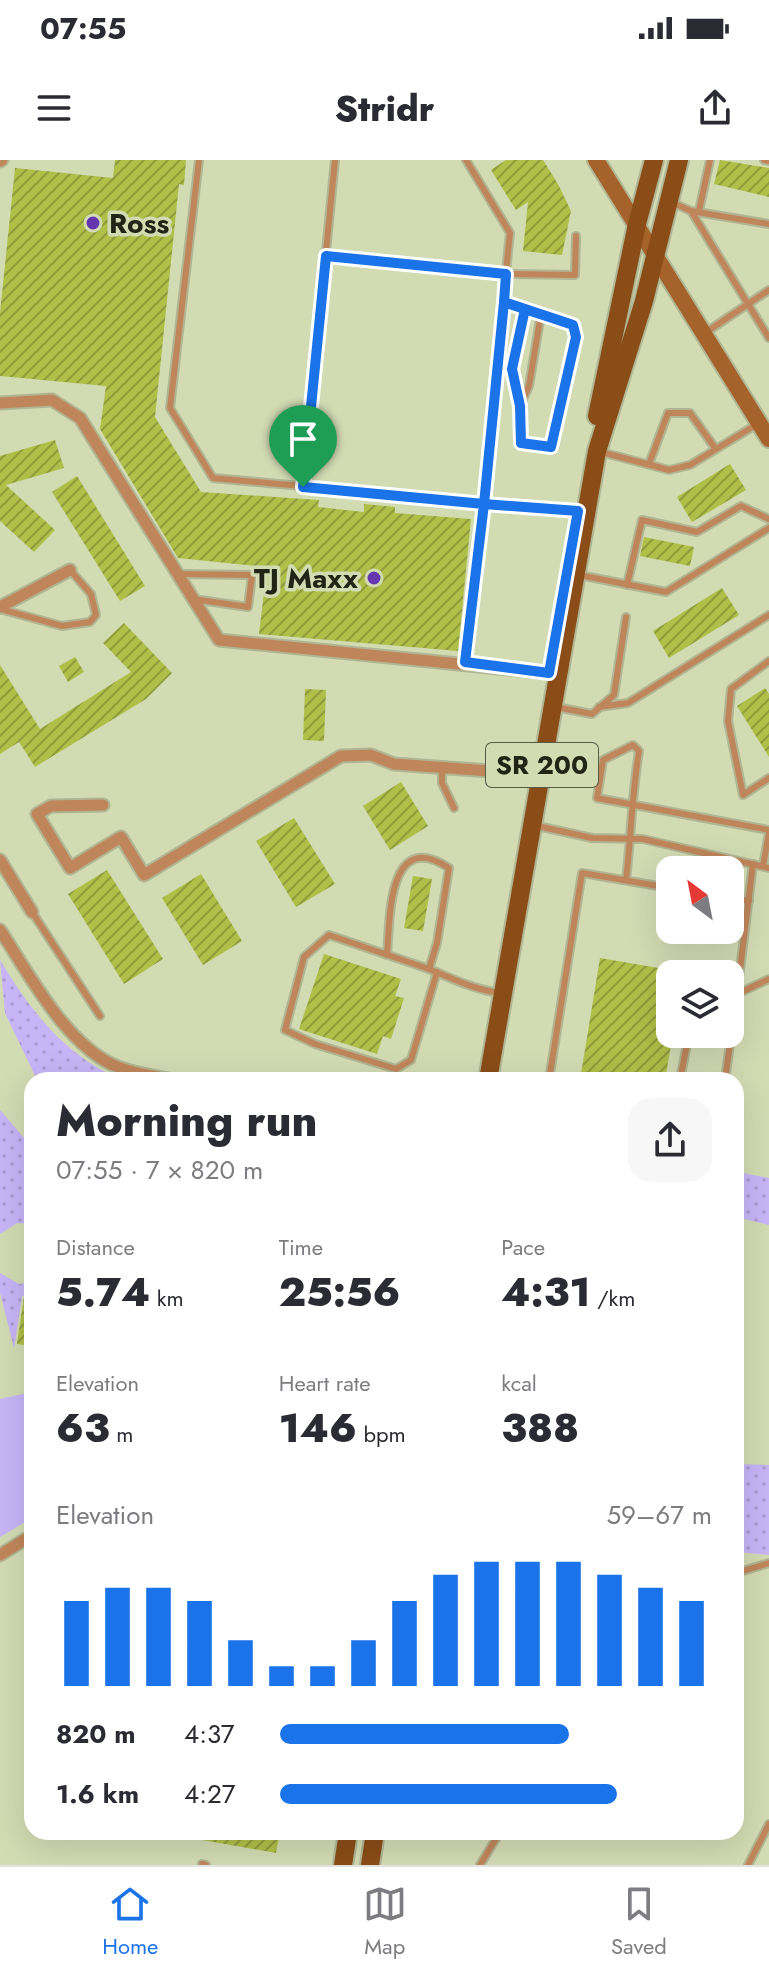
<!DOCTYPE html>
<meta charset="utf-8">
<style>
:root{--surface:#fff;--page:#f7f7f7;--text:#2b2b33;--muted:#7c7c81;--line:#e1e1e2;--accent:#1a73e8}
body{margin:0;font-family:Jost,sans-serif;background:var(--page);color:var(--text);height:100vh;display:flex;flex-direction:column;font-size:30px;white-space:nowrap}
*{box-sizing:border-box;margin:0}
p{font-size:26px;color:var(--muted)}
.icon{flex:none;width:44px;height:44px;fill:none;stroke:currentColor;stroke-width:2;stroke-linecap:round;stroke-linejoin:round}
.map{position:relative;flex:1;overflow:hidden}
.details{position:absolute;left:24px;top:912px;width:720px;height:768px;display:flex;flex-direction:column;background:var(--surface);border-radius:24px;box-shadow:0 8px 32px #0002}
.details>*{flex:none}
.needle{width:52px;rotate:328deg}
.controls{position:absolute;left:656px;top:696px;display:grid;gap:16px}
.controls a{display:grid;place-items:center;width:88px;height:88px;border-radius:16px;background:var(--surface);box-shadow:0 8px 32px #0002;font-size:40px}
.pin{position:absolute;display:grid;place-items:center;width:68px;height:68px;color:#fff;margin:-82px -34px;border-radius:50% 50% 50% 0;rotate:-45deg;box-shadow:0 0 8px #0007}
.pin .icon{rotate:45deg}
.round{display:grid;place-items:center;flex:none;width:84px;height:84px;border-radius:24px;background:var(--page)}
.headline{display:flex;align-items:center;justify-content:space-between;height:136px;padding:0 32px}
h1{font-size:44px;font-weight:800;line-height:60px}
.figures{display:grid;grid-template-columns:repeat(3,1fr);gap:12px;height:136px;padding:8px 32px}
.figures div{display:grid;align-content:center}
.figures b{font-size:40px;font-weight:800}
.figures small{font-size:22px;font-weight:400}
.figures p{font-size:22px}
.chart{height:224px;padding:16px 32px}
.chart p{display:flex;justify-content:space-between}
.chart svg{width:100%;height:144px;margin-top:8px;stroke:var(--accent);stroke-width:6}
ul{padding:0 32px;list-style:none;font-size:26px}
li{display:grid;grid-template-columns:128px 96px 1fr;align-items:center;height:60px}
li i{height:20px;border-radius:10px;background:var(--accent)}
.status{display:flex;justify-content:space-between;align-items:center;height:56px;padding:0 40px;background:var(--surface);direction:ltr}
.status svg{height:22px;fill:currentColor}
header{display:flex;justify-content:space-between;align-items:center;height:104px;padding:0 32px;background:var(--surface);font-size:36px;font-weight:800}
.dock{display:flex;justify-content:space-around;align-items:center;height:112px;border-top:2px solid var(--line);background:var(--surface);font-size:22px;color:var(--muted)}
.dock a{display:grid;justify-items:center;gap:4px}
.dock .on{color:var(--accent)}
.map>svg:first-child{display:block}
.grass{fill:url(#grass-dots)}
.park{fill:#c7b5f7}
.building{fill:url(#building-hatch)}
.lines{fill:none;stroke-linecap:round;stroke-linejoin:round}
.service-casing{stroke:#b0b693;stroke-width:10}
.minor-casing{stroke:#b0b693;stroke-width:15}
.secondary-casing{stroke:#b0b693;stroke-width:20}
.primary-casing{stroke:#b0b693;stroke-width:22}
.service{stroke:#c0865b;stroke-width:6}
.minor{stroke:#c0865b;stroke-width:11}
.secondary{stroke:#a6622b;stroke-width:16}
.primary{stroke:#8a4d17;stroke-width:18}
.route-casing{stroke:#fff;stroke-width:16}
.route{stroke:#1a73e8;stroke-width:10}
.poi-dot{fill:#6537ae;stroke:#d3dbb3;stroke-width:3}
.labels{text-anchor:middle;stroke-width:7;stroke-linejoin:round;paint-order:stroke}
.shield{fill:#d3dbb3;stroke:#575b44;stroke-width:2}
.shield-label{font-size:26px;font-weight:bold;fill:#222415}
.poi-label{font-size:28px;font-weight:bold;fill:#222415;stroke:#d3dbb3;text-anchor:start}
</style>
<div class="status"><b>07:55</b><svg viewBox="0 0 49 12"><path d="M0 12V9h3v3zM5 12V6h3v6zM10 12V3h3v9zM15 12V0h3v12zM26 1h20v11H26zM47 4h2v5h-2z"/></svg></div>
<header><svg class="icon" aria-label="menu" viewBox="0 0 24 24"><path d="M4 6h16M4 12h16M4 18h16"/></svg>Stridr<svg class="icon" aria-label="share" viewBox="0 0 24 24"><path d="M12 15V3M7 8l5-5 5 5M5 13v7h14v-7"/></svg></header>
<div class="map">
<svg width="769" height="1705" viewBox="0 0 769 1705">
<defs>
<pattern id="grass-dots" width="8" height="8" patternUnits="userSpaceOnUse" patternTransform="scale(2)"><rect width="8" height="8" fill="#c7b5f7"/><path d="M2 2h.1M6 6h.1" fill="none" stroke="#ab9cd3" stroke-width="1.8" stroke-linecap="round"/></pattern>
<pattern id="building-hatch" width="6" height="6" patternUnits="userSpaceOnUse" patternTransform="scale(2)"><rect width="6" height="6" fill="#afc048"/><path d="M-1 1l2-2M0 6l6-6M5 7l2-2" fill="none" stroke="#8e9c3b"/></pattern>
</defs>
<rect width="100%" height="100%" fill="#d3dbb3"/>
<!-- grass -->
<g class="grass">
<path d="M 0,800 C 30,850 67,899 124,920 L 37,920 L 5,853 Z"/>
<polygon points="0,950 32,987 32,1064 17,1063 0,1074"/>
<polygon points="736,1012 769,1018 769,1065 736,1057"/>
<polygon points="0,1113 19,1124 32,1122 32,1135 22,1136 14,1188 0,1133"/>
<polygon points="736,1304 769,1305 769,1395 736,1392"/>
</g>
<!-- park -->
<polygon class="park" points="32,1232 32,1358 0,1377 0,1239"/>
<!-- building -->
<g class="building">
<polygon points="115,0 186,0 184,25 179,24 155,257 201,332 319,340 318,347 364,352 364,344 395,347 395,353 471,359 458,491 259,474 267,407 178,398 100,269 106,226 0,216 0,153 15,8 113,18"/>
<polygon points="506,0 543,0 558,24 571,51 562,95 523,91 528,42 516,50 491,10"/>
<polygon points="720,0 769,8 769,37 714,24"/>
<polygon points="55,280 64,308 6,325 55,370 34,392 0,361 0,296"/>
<polygon points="730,304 746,330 692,362 677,337"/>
<polygon points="77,316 145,426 120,441 52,332"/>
<polygon points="644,377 694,387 690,406 640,396"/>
<polygon points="722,428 739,455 669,498 653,471"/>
<polygon points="124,463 172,513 146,539 35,607 19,582 0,594 0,505 40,569 131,512 103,483"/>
<polygon points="75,497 84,512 68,522 59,506"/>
<polygon points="765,528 769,534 769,597 737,546"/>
<polygon points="305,529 326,530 324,581 303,580"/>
<polygon points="401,622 428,666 390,690 363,646"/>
<polygon points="294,658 335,724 296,747 256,681"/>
<polygon points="107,710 163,799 124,824 68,734"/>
<polygon points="201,714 242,781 203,805 162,738"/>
<polygon points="413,716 432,719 423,771 404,768"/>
<polygon points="324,794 401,819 395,836 404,838 391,879 383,876 377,894 299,869"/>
<polygon points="600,798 670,810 670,874 673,874 665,920 580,920"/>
<polygon points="25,1130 32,1131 32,1186 17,1184"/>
<polygon points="191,1672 280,1672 276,1693 191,1678"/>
</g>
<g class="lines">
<defs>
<g id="service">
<polyline points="199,0 170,248 213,318 578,351"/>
<polyline points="764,0 769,1"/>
<polyline points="671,42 691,51 769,64"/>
<polyline points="691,51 748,144 769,130"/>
<polyline points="699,51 710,0"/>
<polyline points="326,96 506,114 575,115 576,76"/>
<polyline points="504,142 573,165 576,177 551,287 521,283 520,246 512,209 525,149"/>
<polyline points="705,173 748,144 769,178"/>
<polyline points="520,246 529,226 541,154"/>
<polyline points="601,292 669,310 690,305 759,263"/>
<polyline points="649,304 668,253 690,253 715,288"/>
<polyline points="303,327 335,0"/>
<polyline points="177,414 252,415 248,447 193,439"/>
<polyline points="579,415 666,432 769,368"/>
<polyline points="627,425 642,360 697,372 741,346 769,359"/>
<polyline points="0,449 62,466 90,462 96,455 91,434 70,410"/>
<polyline points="769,501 731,529 728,561 743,635 769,618"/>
<polyline points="465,502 510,73 466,0"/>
<polyline points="556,547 592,554 614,535 626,457"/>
<polyline points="599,547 628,543 769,455"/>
<polyline points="442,607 442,623 454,648"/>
<polyline points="533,665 592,678 643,679 769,708"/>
<polyline points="763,706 769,673"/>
<path d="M 626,720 C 631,677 632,634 639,591 L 633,585 L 603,600 L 597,638 L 769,670"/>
<polyline points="730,738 749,741"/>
<polyline points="32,752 100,856"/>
<path d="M 387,795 C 390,760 387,667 449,708 L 437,783 L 429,809"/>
<path d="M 437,812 L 411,900 L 396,909 L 315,884 L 285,870 L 304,797 L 329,775 L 429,809 C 451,818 471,828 494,832"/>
<polyline points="737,834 753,704"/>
<polyline points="737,834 769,819"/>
<polyline points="549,920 582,713 670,728"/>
<polyline points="680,920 689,874"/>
<polyline points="725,920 737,834 730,834"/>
<polyline points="736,1413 769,1403"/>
<polyline points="202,1704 206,1705"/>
<polyline points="480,1705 500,1672"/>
<polyline points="748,1705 769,1664"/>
</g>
<g id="minor">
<polyline points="0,1 2,0"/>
<polyline points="0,243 52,240 80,258 219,480 549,513"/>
<polyline points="0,447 70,410"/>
<polyline points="103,645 51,646 37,654 70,708 121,677 144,715 341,596 371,595 394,604 532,614"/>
<polyline points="0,700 32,752"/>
<path d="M 0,770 C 29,814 67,887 118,907 C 135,914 155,916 173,920"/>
<polyline points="0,1395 32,1375"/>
</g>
<polyline id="secondary" points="596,0 769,279"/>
<g id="primary">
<polyline points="597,256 637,64 654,0"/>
<polyline points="488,920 597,291 644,141 679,0"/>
<polyline points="343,1705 348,1672"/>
<polyline points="370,1705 375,1672"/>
</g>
</defs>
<!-- service casing -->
<use href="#service" class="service-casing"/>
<!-- minor casing -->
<use href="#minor" class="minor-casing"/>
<!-- secondary casing -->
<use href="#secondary" class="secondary-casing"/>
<!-- primary casing -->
<use href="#primary" class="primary-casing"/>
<!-- service -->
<use href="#service" class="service"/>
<!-- minor -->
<use href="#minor" class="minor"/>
<!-- secondary -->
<use href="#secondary" class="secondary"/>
<!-- primary -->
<use href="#primary" class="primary"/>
</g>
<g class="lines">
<defs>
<path id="route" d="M 303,327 L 484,344 L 465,502 L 549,513 L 578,351 L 484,344 L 504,142 L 525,149 L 512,209 L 520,246 L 521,283 L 551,287 L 576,177 L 573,165 C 550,157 527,150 504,142 L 506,114 L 326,96 L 303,327"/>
</defs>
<!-- route casing -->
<use href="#route" class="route-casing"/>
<!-- route -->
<use href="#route" class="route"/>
</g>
<!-- markers -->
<g class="poi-dot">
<circle cx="93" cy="63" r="8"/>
<circle cx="374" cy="418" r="8"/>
</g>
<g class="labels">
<!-- shield labels -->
<rect class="shield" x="486" y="583" width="112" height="44" rx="6"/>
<g class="shield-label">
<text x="542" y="614">SR 200</text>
</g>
<!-- poi labels -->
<g class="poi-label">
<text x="109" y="73">Ross</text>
<text x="358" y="428" text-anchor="end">TJ Maxx</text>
</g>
</g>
</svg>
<div class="controls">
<a><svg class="needle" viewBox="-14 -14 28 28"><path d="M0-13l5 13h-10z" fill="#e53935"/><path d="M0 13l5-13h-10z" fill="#7c7c81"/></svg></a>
<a><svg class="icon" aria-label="layers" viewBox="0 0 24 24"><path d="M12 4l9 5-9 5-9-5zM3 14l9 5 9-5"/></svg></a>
</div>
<div class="pin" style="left:303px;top:327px;background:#1e9e55"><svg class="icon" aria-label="arrive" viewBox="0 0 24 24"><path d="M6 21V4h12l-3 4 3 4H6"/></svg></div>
<section class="details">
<div class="headline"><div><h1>Morning run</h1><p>07:55 · 7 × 820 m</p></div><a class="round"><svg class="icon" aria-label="share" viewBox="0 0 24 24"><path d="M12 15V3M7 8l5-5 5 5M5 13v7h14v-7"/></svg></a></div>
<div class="figures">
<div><p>Distance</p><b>5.74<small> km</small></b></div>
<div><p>Time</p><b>25:56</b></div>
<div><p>Pace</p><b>4:31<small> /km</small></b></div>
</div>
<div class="figures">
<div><p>Elevation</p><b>63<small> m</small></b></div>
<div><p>Heart rate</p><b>146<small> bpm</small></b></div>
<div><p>kcal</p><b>388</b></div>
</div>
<div class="chart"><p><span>Elevation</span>59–67 m</p>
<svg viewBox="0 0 160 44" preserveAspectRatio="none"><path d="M5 44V18M15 44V14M25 44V14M35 44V18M45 44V30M55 44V38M65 44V38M75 44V30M85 44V18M95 44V10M105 44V6M115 44V6M125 44V6M135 44V10M145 44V14M155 44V18"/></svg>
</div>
<ul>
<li><b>820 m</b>4:37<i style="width:67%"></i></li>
<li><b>1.6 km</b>4:27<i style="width:78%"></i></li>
</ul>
</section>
</div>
<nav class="dock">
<a class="on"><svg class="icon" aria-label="home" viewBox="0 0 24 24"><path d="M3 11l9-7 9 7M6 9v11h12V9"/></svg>Home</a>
<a><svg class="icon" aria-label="map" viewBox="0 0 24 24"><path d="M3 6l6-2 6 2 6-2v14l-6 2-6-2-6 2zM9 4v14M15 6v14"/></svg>Map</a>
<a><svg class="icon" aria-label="saved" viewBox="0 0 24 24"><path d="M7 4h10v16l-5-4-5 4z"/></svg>Saved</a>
</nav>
